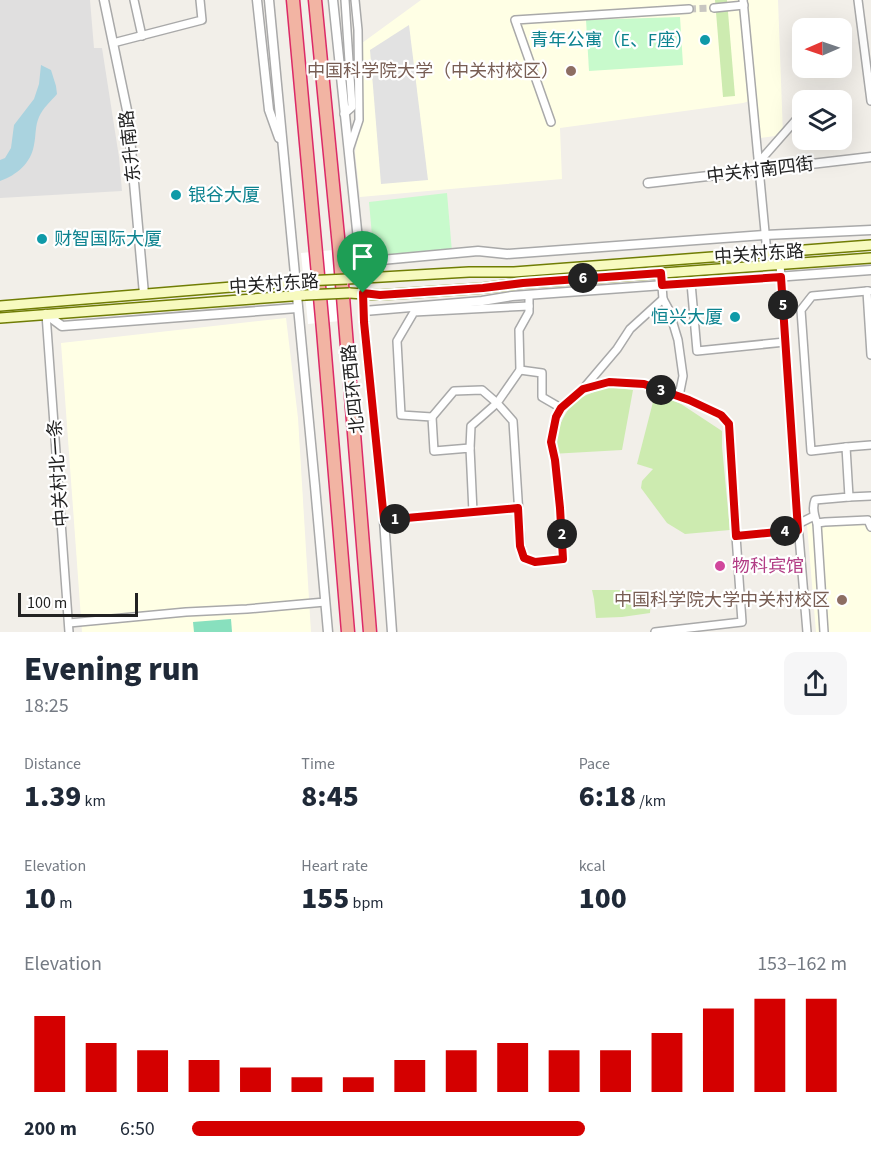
<!DOCTYPE html>
<meta charset="utf-8">
<style>
:root{--surface:#fff;--page:#f6f6f7;--text:#1f2937;--muted:#747a83;--accent:#d40000}
body{margin:0;font-family:"Source Sans 3","Noto Sans SC",sans-serif;background:var(--page);color:var(--text);height:100vh;display:flex;flex-direction:column;font-size:22px;white-space:nowrap}
*{box-sizing:border-box;margin:0}
p{font-size:20px;color:var(--muted)}
.icon{flex:none;width:33px;height:33px;fill:none;stroke:currentColor;stroke-width:2;stroke-linecap:round;stroke-linejoin:round}
.map{position:relative;height:632px;overflow:hidden}
.details{display:flex;flex-direction:column;background:var(--surface);flex:1}
.details>*{flex:none}
.needle{width:39px;rotate:268deg}
.tools{position:absolute;left:792px;top:18px;display:grid;gap:12px}
.tools a{display:grid;place-items:center;width:60px;height:60px;border-radius:12px;background:var(--surface);box-shadow:0 6px 24px #0002;font-size:30px}
.scale{position:absolute;left:18px;bottom:15px;width:120px;box-sizing:border-box;padding-left:6px;border:3px solid #222;border-top:0;font-size:16px;line-height:21px;white-space:nowrap;color:#222;-webkit-text-stroke:4px #fff;paint-order:stroke}
.pin{position:absolute;display:grid;place-items:center;width:51px;height:51px;color:#fff;margin:-62px -26px;border-radius:50% 50% 50% 0;rotate:-45deg;box-shadow:0 0 6px #0007}
.pin .icon{rotate:45deg}
.km{position:absolute;width:30px;height:30px;margin:-15px;border-radius:50%;background:#222;color:#fff;font-size:16px;line-height:30px;text-align:center}
.round{display:grid;place-items:center;flex:none;width:63px;height:63px;border-radius:12px;background:var(--page)}
.summary{display:flex;align-items:center;justify-content:space-between;height:102px;padding:0 24px}
h1{font-size:33px;font-weight:800;line-height:45px}
.metrics{display:grid;grid-template-columns:repeat(3,1fr);gap:9px;height:102px;padding:6px 24px}
.metrics div{display:grid;align-content:center}
.metrics b{font-size:30px;font-weight:800}
.metrics small{font-size:16px;font-weight:400}
.metrics p{font-size:16px}
.chart{height:168px;padding:12px 24px}
.chart p{display:flex;justify-content:space-between}
.chart svg{width:100%;height:108px;margin-top:6px;stroke:var(--accent);stroke-width:6}
ul{padding:0 24px;list-style:none;font-size:20px}
li{display:grid;grid-template-columns:96px 72px 1fr;align-items:center;height:45px}
li i{height:15px;border-radius:8px;background:var(--accent)}
.map>svg:first-child{display:block}
.residential{fill:#e0dfdf}
.education{fill:#ffffe5}
.grass{fill:#cdebb0}
.park{fill:#c8facc}
.pitch{fill:#88e0be}
.parking{fill:#e2e2e2}
.water{fill:#aad3df}
.pier{fill:#fff}
.lines{fill:none;stroke-linecap:round;stroke-linejoin:round}
.minor-tunnel{stroke:#c8c6c1;stroke-width:7;stroke-dasharray:7 3.5;stroke-linecap:butt}
.minor-casing{stroke:#a9a9a9;stroke-width:10}
.tertiary-casing{stroke:#a9a9a9;stroke-width:11}
.secondary-casing{stroke:#707d05;stroke-width:12}
.trunk-casing{stroke:#dc2a67;stroke-width:15}
.minor{stroke:#fff;stroke-width:7}
.tertiary{stroke:#fff;stroke-width:8}
.secondary{stroke:#f7fabf;stroke-width:9}
.trunk{stroke:#f2b4a3;stroke-width:12}
.secondary-bridge-casing{stroke:#707d05;stroke-width:12;stroke-linecap:butt}
.secondary-bridge{stroke:#f7fabf;stroke-width:9}
.route-casing{stroke:#fff;stroke-width:12}
.route{stroke:#d40000;stroke-width:8}
.culture-dot{fill:#0f9aa8;stroke:#fff;stroke-width:2}
.education-dot{fill:#8d6e63;stroke:#fff;stroke-width:2}
.hotel-dot{fill:#d1479c;stroke:#fff;stroke-width:2}
.labels{text-anchor:middle;stroke-width:4.5;stroke-linejoin:round;paint-order:stroke}
.culture-label{font-size:18px;fill:#0d838f;stroke:#fff;text-anchor:end}
.education-label{font-size:18px;fill:#785e54;stroke:#fff;text-anchor:end}
.street-label{font-size:18px;fill:#222;stroke:#fff}
.hotel-label{font-size:18px;fill:#b23c85;stroke:#fff;text-anchor:start}
</style>
<div class="map">
<svg width="871" height="632" viewBox="0 0 871 632">
<rect width="100%" height="100%" fill="#f2efe9"/>
<!-- residential -->
<polygon class="residential" points="0,0 90,0 94,48 102,48 119,157 122,191 0,198"/>
<!-- education -->
<g class="education">
<polygon points="421,0 778,0 783,135 760,138 756,99 743,103 560,128 562,179 360,197 355,152 362,119 362,43"/>
<polygon points="286,318 298,418 311,632 82,632 61,343"/>
<polygon points="871,515 871,632 816,632 807,525 823,518"/>
</g>
<!-- grass -->
<g class="grass">
<polygon points="715,0 727,0 735,96 723,97"/>
<path d="M 607,387 L 633,390 L 622,450 L 551,454 L 550,450 C 556,436 563,412 575,402 C 583,395 597,391 607,387 Z"/>
<polygon points="664,397 681,404 722,431 722,447 730,530 685,534 667,523 641,488 642,481 653,469 637,464 653,402"/>
<polygon points="592,590 639,590 643,600 651,600 650,613 622,617 596,618 594,599"/>
</g>
<!-- park -->
<g class="park">
<polygon points="680,17 683,65 589,71 586,20"/>
<polygon points="447,193 452,252 374,258 369,202"/>
</g>
<!-- pitch -->
<polygon class="pitch" points="231,619 232,632 194,632 193,622"/>
<!-- parking -->
<polygon class="parking" points="409,25 428,180 381,184 370,50"/>
<!-- water -->
<path class="water" d="M 41,65 L 51,70 L 56,86 L 57,94 C 51,101 43,108 39,117 C 35,126 36,135 34,145 C 31,163 17,175 0,181 L 0,160 L 5,158 L 11,148 L 14,125 L 34,99 L 39,84 Z"/>
<!-- pier -->
<polygon class="pier" points="344,249 351,320 308,324 301,253"/>
<g class="lines">
<!-- minor-tunnel -->
<polyline class="minor-tunnel" points="689,9 714,8"/>
<defs>
<g id="minor">
<polyline points="134,0 142,36"/>
<polyline points="743,0 767,253"/>
<polyline points="858,0 871,101"/>
<polyline points="714,8 744,5"/>
<polyline points="113,43 202,20 200,0"/>
<polyline points="344,114 352,107 345,0"/>
<polyline points="551,122 515,20 689,9"/>
<polyline points="349,150 359,120 358,30 355,0"/>
<polyline points="758,163 802,113"/>
<polyline points="780,264 798,524 807,632"/>
<polyline points="691,283 697,351 785,342"/>
<path d="M 867,291 L 812,296 L 801,310 L 811,451 L 846,447 L 849,497 L 815,500 C 812,508 814,515 817,523 L 825,522 L 868,520 L 871,527"/>
<polyline points="869,291 867,291 871,355"/>
<polyline points="529,295 529,312 519,330 520,370 497,403 513,421 521,546 524,558 535,562 563,559 560,508 555,460 551,442 556,417 561,408 583,389 609,382 644,384 689,400 721,415 729,424 736,536"/>
<polyline points="663,299 669,310 678,340 683,376 679,396"/>
<polyline points="46,314 69,632"/>
<polyline points="520,370 542,373 542,397 561,408"/>
<polyline points="583,389 617,349 630,329 663,299 661,273"/>
<polyline points="432,417 454,391 482,390 497,403 471,426 470,448"/>
<polyline points="846,447 871,445"/>
<polyline points="849,497 871,496"/>
<polyline points="473,512 470,448 434,451 432,417 401,415 397,341 414,312 529,306"/>
<polyline points="384,520 518,508"/>
<polyline points="817,523 824,632"/>
<polyline points="798,524 814,516"/>
<polyline points="69,623 186,612 247,609 325,602"/>
<polyline points="655,632 742,622 736,536 798,530"/>
</g>
<g id="tertiary">
<polyline points="104,0 128,115 144,294"/>
<polyline points="257,0 269,110 279,138"/>
<polyline points="269,0 315,486 328,632"/>
<polyline points="333,0 362,278 364,322 384,520 392,632"/>
<polyline points="648,183 871,157"/>
<polyline points="360,262 478,251 507,254 765,235 871,230"/>
<polyline points="364,311 482,301 512,296 871,270"/>
<polyline points="46,314 62,326 297,308"/>
</g>
<g id="secondary">
<polyline points="347,279 469,272 514,272 871,245"/>
<polyline points="349,293 380,295 483,288 523,283 871,258"/>
<polyline points="0,306 304,281"/>
<polyline points="0,318 305,295"/>
</g>
<g id="trunk">
<polyline points="293,0 323,330 348,632"/>
<polyline points="315,0 339,247 370,632"/>
</g>
</defs>
<!-- minor casing -->
<use href="#minor" class="minor-casing"/>
<!-- tertiary casing -->
<use href="#tertiary" class="tertiary-casing"/>
<!-- secondary casing -->
<use href="#secondary" class="secondary-casing"/>
<!-- trunk casing -->
<use href="#trunk" class="trunk-casing"/>
<!-- minor -->
<use href="#minor" class="minor"/>
<!-- tertiary -->
<use href="#tertiary" class="tertiary"/>
<!-- secondary -->
<use href="#secondary" class="secondary"/>
<!-- trunk -->
<use href="#trunk" class="trunk"/>
<defs>
<g id="secondary-bridge">
<polyline points="304,281 347,279"/>
<polyline points="305,295 349,293"/>
</g>
</defs>
<!-- secondary-bridge casing -->
<use href="#secondary-bridge" class="secondary-bridge-casing"/>
<!-- secondary-bridge -->
<use href="#secondary-bridge" class="secondary-bridge"/>
</g>
<g class="lines">
<defs>
<polygon id="route" points="661,273 662,285 781,277 798,530 736,536 729,424 721,415 689,400 644,384 609,382 583,389 561,408 556,417 551,442 555,460 560,508 563,559 535,562 524,558 520,546 518,508 384,520 364,322 363,293 380,295 483,288 523,283"/>
</defs>
<!-- route casing -->
<use href="#route" class="route-casing"/>
<!-- route -->
<use href="#route" class="route"/>
</g>
<!-- markers -->
<g class="culture-dot">
<circle cx="705" cy="40" r="6"/>
<circle cx="176" cy="195" r="6"/>
<circle cx="42" cy="239" r="6"/>
<circle cx="735" cy="317" r="6"/>
</g>
<g class="education-dot">
<circle cx="571" cy="71" r="6"/>
<circle cx="842" cy="600" r="6"/>
</g>
<circle class="hotel-dot" cx="720" cy="566" r="6"/>
<g class="labels">
<!-- culture labels -->
<g class="culture-label">
<text x="693" y="46">青年公寓（E、F座）</text>
<text x="188" y="201" text-anchor="start">银谷大厦</text>
<text x="54" y="245" text-anchor="start">财智国际大厦</text>
<text x="723" y="323">恒兴大厦</text>
</g>
<!-- education labels -->
<g class="education-label">
<text x="559" y="77">中国科学院大学（中关村校区）</text>
<text x="830" y="606">中国科学院大学中关村校区</text>
</g>
<!-- street labels -->
<g class="street-label">
<text transform="translate(130 146) rotate(-96)" y="6">东升南路</text>
<text transform="translate(760 170) rotate(-7)" y="6">中关村南四街</text>
<text transform="translate(759 254) rotate(-4)" y="6">中关村东路</text>
<text transform="translate(274 284) rotate(-4)" y="6">中关村东路</text>
<text transform="translate(353 389) rotate(-96)" y="6">北四环西路</text>
<text transform="translate(58 473) rotate(-94)" y="6">中关村北一条</text>
</g>
<!-- hotel labels -->
<g class="hotel-label">
<text x="732" y="572">物科宾馆</text>
</g>
</g>
</svg>
<div class="tools">
<a><svg class="needle" viewBox="-14 -14 28 28"><path d="M0-13l5 13h-10z" fill="#e53935"/><path d="M0 13l5-13h-10z" fill="#747a83"/></svg></a>
<a><svg class="icon" aria-label="layers" viewBox="0 0 24 24"><path d="M12 4l9 5-9 5-9-5zM3 14l9 5 9-5"/></svg></a>
</div>
<div class="scale">100 m</div>
<div class="pin" style="left:363px;top:293px;background:#1e9e55"><svg class="icon" aria-label="arrive" viewBox="0 0 24 24"><path d="M6 21V4h12l-3 4 3 4H6"/></svg></div>
<b class="km" style="left:395px;top:519px">1</b>
<b class="km" style="left:562px;top:534px">2</b>
<b class="km" style="left:661px;top:390px">3</b>
<b class="km" style="left:785px;top:531px">4</b>
<b class="km" style="left:783px;top:305px">5</b>
<b class="km" style="left:583px;top:278px">6</b>
</div>
<section class="details">
<div class="summary"><div><h1>Evening run</h1><p>18:25</p></div><a class="round"><svg class="icon" aria-label="share" viewBox="0 0 24 24"><path d="M12 15V3M7 8l5-5 5 5M5 13v7h14v-7"/></svg></a></div>
<div class="metrics">
<div><p>Distance</p><b>1.39<small> km</small></b></div>
<div><p>Time</p><b>8:45</b></div>
<div><p>Pace</p><b>6:18<small> /km</small></b></div>
</div>
<div class="metrics">
<div><p>Elevation</p><b>10<small> m</small></b></div>
<div><p>Heart rate</p><b>155<small> bpm</small></b></div>
<div><p>kcal</p><b>100</b></div>
</div>
<div class="chart"><p><span>Elevation</span>153–162 m</p>
<svg viewBox="0 0 160 44" preserveAspectRatio="none"><path d="M5 44V13M15 44V24M25 44V27M35 44V31M45 44V34M55 44V38M65 44V38M75 44V31M85 44V27M95 44V24M105 44V27M115 44V27M125 44V20M135 44V10M145 44V6M155 44V6"/></svg>
</div>
<ul>
<li><b>200 m</b>6:50<i style="width:60%"></i></li>
</ul>
</section>
